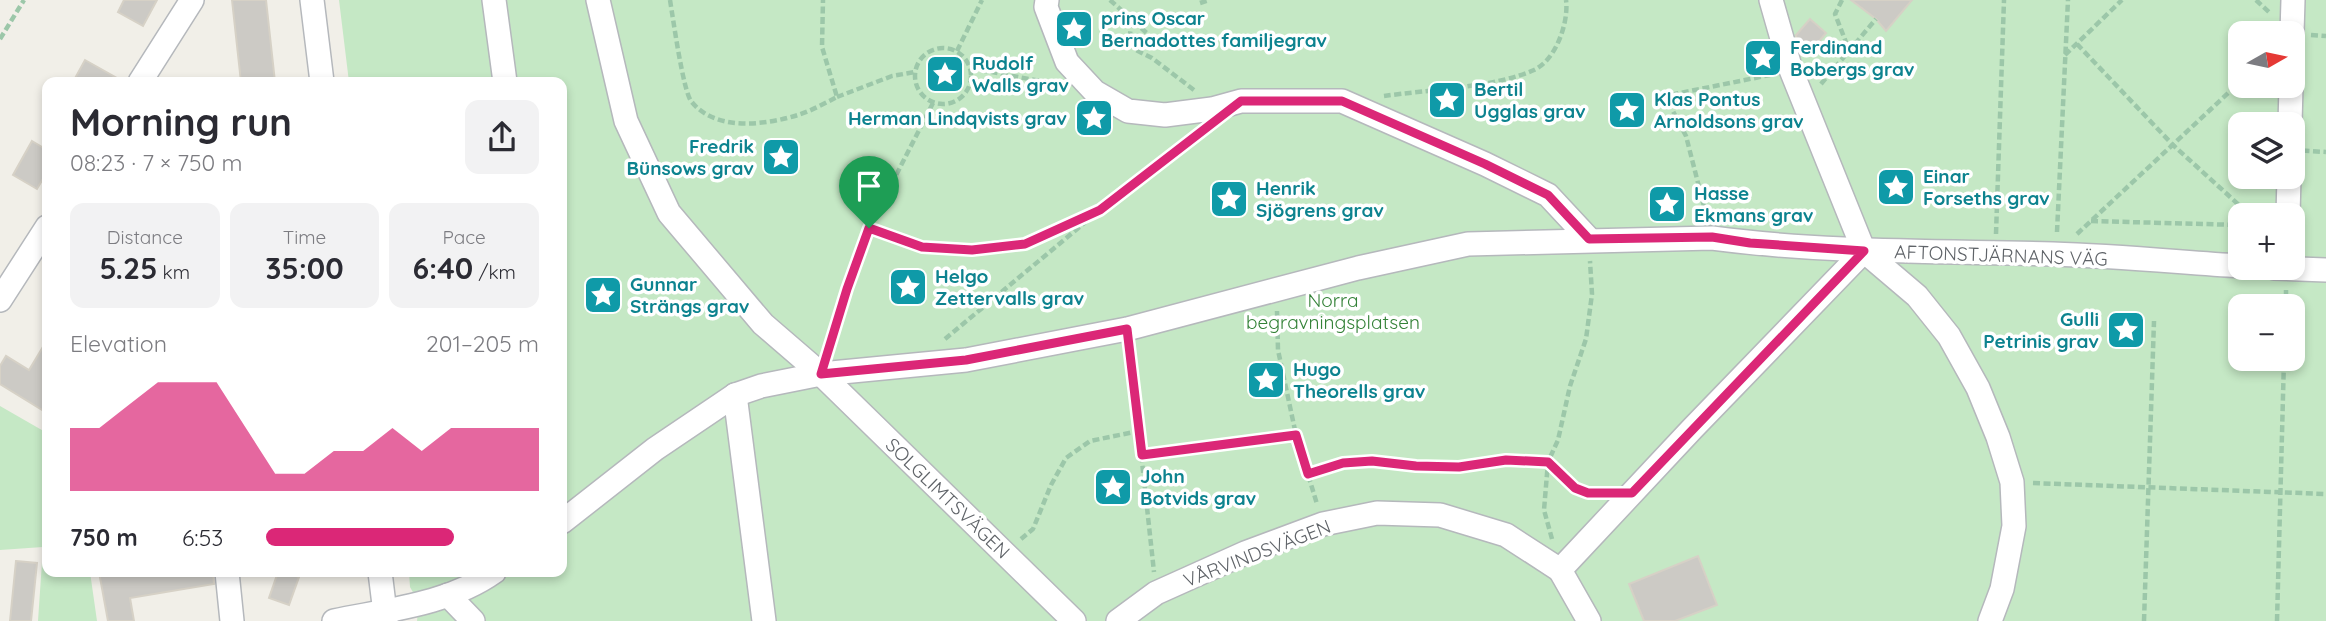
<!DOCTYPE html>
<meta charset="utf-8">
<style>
:root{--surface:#fff;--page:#f2f2f3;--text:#2b2b33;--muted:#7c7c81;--accent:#db2777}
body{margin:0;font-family:Quicksand,sans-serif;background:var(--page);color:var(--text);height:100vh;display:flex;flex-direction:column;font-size:26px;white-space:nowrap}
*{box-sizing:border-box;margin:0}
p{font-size:23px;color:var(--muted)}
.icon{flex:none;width:38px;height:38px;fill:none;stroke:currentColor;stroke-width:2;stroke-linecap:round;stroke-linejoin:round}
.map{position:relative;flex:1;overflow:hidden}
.details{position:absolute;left:42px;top:77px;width:525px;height:500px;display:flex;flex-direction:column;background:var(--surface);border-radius:14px;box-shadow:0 4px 10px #0003}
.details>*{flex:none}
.needle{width:46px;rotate:81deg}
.buttons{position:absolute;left:2228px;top:21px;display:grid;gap:14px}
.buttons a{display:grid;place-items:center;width:77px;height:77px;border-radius:14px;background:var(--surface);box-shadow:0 4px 10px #0003;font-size:35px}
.pin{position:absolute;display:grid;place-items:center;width:60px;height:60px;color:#fff;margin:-72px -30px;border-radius:50% 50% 50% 0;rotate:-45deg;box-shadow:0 0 7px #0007}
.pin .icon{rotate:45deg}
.round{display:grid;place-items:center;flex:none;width:74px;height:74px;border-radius:14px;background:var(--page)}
.head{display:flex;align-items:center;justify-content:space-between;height:119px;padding:0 28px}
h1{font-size:38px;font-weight:700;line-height:52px}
.figures{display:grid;grid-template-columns:repeat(3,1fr);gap:10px;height:119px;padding:7px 28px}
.figures div{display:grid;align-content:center;border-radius:14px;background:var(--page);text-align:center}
.figures b{font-size:30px;font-weight:700}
.figures small{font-size:19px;font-weight:400}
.figures p{font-size:19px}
.chart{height:196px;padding:14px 28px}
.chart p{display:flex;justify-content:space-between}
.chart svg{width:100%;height:126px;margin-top:7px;fill:var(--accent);opacity:.7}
ul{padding:0 28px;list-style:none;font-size:23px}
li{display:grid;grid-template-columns:112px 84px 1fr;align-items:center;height:52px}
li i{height:18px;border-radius:9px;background:var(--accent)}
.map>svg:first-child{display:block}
.green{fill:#c5e8c5;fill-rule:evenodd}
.building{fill:#cccac5;stroke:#d6d1c6;stroke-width:2}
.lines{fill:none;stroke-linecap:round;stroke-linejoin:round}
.minor-casing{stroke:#b5b8bc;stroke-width:26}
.path{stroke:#9cc7a9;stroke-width:4.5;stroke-dasharray:7 3.5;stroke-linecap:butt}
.minor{stroke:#fff;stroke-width:23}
.route-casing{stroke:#fff;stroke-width:14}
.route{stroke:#db2777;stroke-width:9}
.labels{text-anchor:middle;stroke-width:7;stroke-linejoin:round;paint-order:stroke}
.culture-label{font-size:19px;font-weight:bold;fill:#0d838f;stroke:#fff;text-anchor:start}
.street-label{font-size:19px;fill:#5f6368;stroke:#fff}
.park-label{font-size:19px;fill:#348238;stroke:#fff}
</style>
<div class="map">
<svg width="2326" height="621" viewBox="0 0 2326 621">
<rect width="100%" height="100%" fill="#f1efe8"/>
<!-- green -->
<g class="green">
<path d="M 339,0 L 2326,0 L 2326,621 L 417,621 L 419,603 L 410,587 L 409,572 L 562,572 L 562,82 L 349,82 ZM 2240,33 L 2292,33 L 2292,86 L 2240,86 ZM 2240,124 L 2292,124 L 2292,177 L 2240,177 ZM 2240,215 L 2292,215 L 2292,268 L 2240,268 ZM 2240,306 L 2292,306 L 2292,359 L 2240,359 Z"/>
<polygon points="0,406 47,433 47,572 90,572 97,621 38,621 43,547 0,550"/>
</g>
<!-- building -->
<g class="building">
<polygon points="124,0 157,0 143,26 118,12"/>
<polygon points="232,0 266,0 275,82 241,82"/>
<polygon points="1851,0 1912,0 1886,31 1876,19"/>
<polygon points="1810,19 1826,33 1810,52 1797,41 1796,35"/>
<polygon points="85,60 124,82 73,82"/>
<polygon points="32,141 47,150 47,172 37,189 13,175"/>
<polygon points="47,340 47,413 0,384 0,366 6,356 29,370"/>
<polygon points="1698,556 1717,605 1675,621 1644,621 1629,584"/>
<polygon points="16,561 37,563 31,621 10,621"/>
<polygon points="99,572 213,572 214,584 130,598 134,621 108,621"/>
<polygon points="278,572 285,572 299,577 289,605 269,598"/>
</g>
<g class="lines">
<defs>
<g id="minor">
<polyline points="312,0 322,82"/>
<polyline points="494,0 505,82"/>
<polyline points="598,0 626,121 669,213 763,324 821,374 1074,621"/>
<polyline points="1047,0 1046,7 1067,62 1095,92 1128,111 1165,115 1212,109 1241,101 1342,101 1485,164 1548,195 1589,239"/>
<polyline points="1771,0 1791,70 1864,251 1917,296 1949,336 1978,388 1998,437 2012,482 2014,526 2002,589 1990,621"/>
<polyline points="2292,33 2293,0"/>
<polyline points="140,82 192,0"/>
<polyline points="2290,124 2291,86"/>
<polyline points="2288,215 2289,177"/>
<polyline points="2274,268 2326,270"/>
<polyline points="0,300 47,227"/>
<polyline points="735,395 764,621"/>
<path d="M 562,522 L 655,449 L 735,395 L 761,386 L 821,374 L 966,360 L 1127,329 L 1358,268 L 1468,244 L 1712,238 C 1826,253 1939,251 2053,254 C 2116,256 2178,262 2240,266"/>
<polyline points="227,572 232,621"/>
<polyline points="380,572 386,621"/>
<polyline points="448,595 473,621"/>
<path d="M 334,621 C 387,610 449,604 494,572"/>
<polyline points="1118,621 1156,593 1245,553 1323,524 1377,513 1440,515 1506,535 1560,570"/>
<polyline points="1589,621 1560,570 1692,429 1864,251"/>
</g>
</defs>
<!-- minor casing -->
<use href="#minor" class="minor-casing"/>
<!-- path -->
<g class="path">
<path d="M 670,0 C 673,18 683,90 691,101 C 715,132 765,125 798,115 C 811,111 825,103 837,97 L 822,47 L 823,0"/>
<polyline points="1110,0 1160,45"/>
<polyline points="1842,0 1835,14 1849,50"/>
<polyline points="2256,0 2271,14"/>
<polyline points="1200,3 1209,0"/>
<polyline points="1132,21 1130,34 1134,49 1152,58 1194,90"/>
<polyline points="2311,35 2326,36"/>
<polyline points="0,39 24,0"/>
<polyline points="2077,44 2173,145 2250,215"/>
<circle cx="943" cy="76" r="28"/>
<polyline points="957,51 982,0"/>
<polyline points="2065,55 2122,0"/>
<polyline points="970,68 1056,84"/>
<polyline points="1821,84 1876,19"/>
<path d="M 1384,96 C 1426,90 1497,87 1534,70 C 1556,60 1569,22 1566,0"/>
<polyline points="837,97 892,76 915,72"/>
<polyline points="933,103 869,228 922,247 973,250 1025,244 1094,212"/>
<polyline points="2292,150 2326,152"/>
<polyline points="1707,218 1686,136 1665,96 1770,75"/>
<polyline points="2091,221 2240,225"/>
<polyline points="2057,232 2068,0"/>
<polyline points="1996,234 2004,0"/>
<polyline points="2077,234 2240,82"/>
<polyline points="2286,306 2286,290"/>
<polyline points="1277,311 1278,350 1296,435 1317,504"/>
<polyline points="945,339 1100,210 1199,133"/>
<polyline points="1130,351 1154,572"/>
<polyline points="828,353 847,289 868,229"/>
<polyline points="1142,455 1296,435"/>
<path d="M 1308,473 L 1343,463 L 1372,461 L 1416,466 L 1459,467 L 1506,460 L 1548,462 C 1566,480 1574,493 1602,493"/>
<polyline points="2033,483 2326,494"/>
<polyline points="1021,539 1033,529 1051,485 1066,458 1090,441 1139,431"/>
<polyline points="1552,539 1544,510 1548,462 1558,440 1570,386 1586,339 1592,294 1590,261"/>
<polyline points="2144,621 2154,321"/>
<polyline points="2277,621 2284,359"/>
</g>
<!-- minor -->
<use href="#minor" class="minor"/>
</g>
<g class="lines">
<defs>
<polygon id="route" points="1241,101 1342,101 1485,164 1548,195 1589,239 1712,237 1750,243 1864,251 1632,493 1588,493 1575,488 1548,462 1506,460 1459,467 1416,466 1372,461 1343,463 1308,474 1296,435 1142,455 1127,329 966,360 821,374 847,289 869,228 922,247 972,250 1025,244 1100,210"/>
</defs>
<!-- route casing -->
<use href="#route" class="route-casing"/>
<!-- route -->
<use href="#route" class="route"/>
</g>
<!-- icons -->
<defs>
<symbol id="sight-square" viewBox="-11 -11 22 22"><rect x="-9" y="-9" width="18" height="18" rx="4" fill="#0f9aa8" stroke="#fff"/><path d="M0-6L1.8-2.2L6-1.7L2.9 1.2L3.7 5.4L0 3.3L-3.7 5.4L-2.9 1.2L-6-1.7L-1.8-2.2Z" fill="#fff"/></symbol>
</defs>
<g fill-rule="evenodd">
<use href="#sight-square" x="1052" y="7" width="44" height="44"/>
<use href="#sight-square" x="1741" y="36" width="44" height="44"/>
<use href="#sight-square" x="923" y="52" width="44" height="44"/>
<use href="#sight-square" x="1425" y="78" width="44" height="44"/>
<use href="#sight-square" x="1605" y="88" width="44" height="44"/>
<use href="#sight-square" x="1072" y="96" width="44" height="44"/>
<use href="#sight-square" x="759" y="135" width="44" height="44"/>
<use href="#sight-square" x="1874" y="165" width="44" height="44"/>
<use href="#sight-square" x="1207" y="177" width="44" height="44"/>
<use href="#sight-square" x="1645" y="182" width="44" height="44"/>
<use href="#sight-square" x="886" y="265" width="44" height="44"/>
<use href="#sight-square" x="581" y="273" width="44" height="44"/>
<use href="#sight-square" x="2104" y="308" width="44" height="44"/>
<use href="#sight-square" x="1244" y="358" width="44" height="44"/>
<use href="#sight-square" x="1091" y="465" width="44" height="44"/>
</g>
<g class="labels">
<!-- culture labels -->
<g class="culture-label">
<text x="1101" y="25">prins Oscar<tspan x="1101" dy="22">Bernadottes familjegrav</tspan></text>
<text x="1790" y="54">Ferdinand<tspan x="1790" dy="22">Bobergs grav</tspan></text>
<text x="972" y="70">Rudolf<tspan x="972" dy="22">Walls grav</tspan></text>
<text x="1474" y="96">Bertil<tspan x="1474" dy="22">Ugglas grav</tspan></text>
<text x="1654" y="106">Klas Pontus<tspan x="1654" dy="22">Arnoldsons grav</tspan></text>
<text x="1067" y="125" text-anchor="end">Herman Lindqvists grav</text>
<text x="754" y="153" text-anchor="end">Fredrik<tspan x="754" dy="22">Bünsows grav</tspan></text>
<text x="1923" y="183">Einar<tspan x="1923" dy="22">Forseths grav</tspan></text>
<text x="1256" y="195">Henrik<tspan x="1256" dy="22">Sjögrens grav</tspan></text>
<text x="1694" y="200">Hasse<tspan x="1694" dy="22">Ekmans grav</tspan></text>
<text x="935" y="283">Helgo<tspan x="935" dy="22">Zettervalls grav</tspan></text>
<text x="630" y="291">Gunnar<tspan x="630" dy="22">Strängs grav</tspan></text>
<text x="2099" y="326" text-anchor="end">Gulli<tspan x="2099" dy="22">Petrinis grav</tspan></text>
<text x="1293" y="376">Hugo<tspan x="1293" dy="22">Theorells grav</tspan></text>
<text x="1140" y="483">John<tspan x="1140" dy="22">Botvids grav</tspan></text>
</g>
<!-- street labels -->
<g class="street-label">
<text transform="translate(2001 255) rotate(2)" y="7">AFTONSTJÄRNANS VÄG</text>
<text transform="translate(948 498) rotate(44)" y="7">SOLGLIMTSVÄGEN</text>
<text transform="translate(1257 553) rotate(-21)" y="7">VÅRVINDSVÄGEN</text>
</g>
<!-- park labels -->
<g class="park-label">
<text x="1333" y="307">Norra<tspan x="1333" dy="22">begravningsplatsen</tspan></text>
</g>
</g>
</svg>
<div class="buttons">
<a><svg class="needle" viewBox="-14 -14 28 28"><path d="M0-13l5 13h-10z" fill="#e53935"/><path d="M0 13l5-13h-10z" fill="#7c7c81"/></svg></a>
<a><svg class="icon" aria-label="layers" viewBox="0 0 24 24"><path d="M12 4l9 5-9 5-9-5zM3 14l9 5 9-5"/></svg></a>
<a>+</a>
<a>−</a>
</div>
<div class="pin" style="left:869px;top:228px;background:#1e9e55"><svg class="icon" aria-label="arrive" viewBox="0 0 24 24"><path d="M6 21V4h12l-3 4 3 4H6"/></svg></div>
<section class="details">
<div class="head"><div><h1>Morning run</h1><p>08:23 · 7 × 750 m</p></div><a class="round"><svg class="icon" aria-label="share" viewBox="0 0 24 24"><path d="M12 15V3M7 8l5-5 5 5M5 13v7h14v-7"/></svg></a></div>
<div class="figures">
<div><p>Distance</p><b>5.25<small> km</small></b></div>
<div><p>Time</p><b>35:00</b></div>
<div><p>Pace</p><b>6:40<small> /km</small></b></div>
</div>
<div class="chart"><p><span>Elevation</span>201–205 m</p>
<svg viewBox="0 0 160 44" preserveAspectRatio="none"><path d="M0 44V22L10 22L20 14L30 6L40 6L50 6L60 22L70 38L80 38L90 30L100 30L110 22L120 30L130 22L140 22L150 22L160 22V44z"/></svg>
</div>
<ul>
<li><b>750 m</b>6:53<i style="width:69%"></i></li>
</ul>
</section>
</div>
